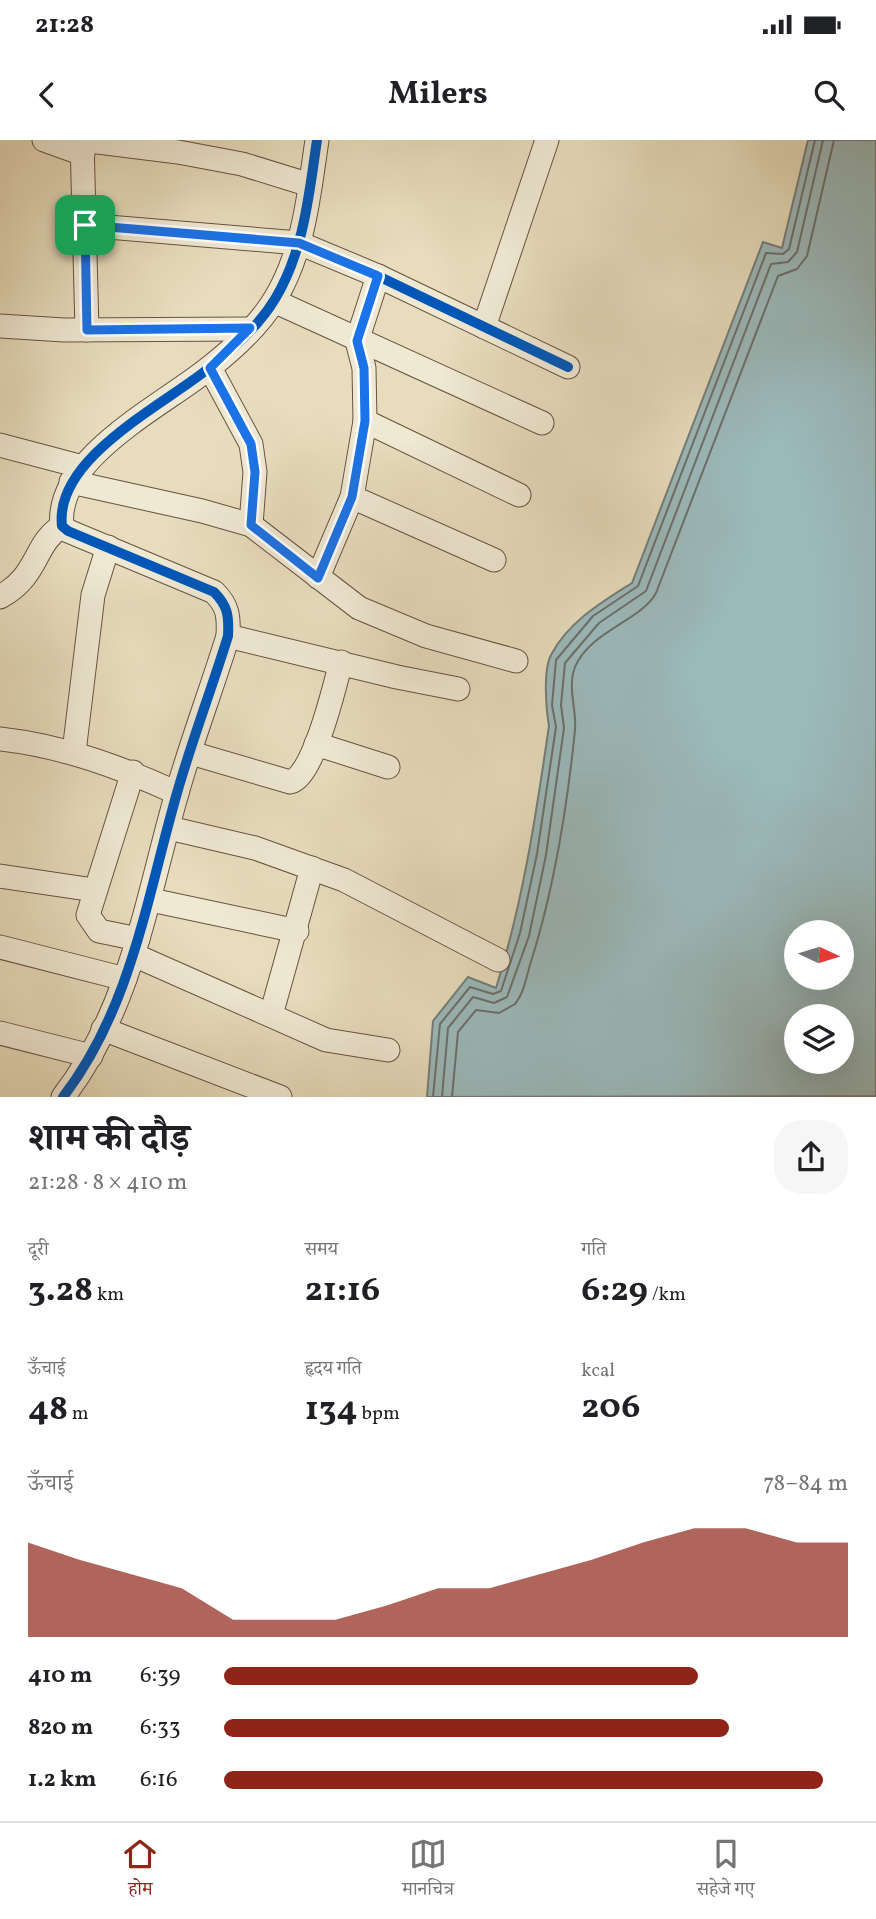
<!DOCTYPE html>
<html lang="hi">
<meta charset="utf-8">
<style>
:root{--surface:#fff;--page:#f6f6f6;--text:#202124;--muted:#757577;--line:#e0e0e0;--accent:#8f2418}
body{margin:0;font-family:Vollkorn,"Noto Serif Devanagari",serif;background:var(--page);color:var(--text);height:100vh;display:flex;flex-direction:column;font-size:26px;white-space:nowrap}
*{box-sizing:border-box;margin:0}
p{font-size:23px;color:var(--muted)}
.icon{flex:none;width:38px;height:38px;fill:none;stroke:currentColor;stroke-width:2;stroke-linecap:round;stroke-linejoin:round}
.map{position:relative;height:957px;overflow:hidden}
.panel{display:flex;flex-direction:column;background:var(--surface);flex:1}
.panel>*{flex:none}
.needle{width:46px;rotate:94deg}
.controls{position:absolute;left:784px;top:780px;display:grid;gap:14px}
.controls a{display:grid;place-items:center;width:70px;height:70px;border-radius:50%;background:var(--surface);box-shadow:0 7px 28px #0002;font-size:35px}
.pin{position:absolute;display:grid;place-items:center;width:60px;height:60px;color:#fff;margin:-30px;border-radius:14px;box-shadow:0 4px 10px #0006}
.round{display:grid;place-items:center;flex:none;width:74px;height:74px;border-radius:28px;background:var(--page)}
.summary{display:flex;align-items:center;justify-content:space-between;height:119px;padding:0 28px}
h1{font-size:38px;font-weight:700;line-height:52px}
.figures{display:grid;grid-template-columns:repeat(3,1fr);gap:10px;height:119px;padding:7px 28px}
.figures div{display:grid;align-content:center}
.figures b{font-size:35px;font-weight:700}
.figures small{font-size:19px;font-weight:400}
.figures p{font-size:19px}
.chart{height:196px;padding:14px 28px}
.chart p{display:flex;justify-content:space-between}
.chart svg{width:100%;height:126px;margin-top:7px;fill:var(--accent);opacity:.7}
ul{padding:0 28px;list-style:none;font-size:23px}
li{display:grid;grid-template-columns:112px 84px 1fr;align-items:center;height:52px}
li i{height:18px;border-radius:9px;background:var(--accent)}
.status{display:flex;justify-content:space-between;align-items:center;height:49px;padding:0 35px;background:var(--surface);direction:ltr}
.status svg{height:19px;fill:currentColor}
header{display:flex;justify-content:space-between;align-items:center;height:91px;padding:0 28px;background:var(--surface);font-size:32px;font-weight:700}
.menu{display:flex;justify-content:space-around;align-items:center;height:98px;border-top:2px solid var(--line);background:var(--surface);font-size:19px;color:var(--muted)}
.menu a{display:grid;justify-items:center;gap:4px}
.menu .current{color:var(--accent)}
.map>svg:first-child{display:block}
.water{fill:#9bb9bb;stroke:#757d7a;stroke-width:2;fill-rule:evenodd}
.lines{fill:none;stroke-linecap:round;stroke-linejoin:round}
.shore{stroke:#6c6e6a;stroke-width:2}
.minor-casing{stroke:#685242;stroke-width:25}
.minor{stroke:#efe8d3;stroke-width:23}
.cycleway-casing{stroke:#efe8d3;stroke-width:15}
.cycleway{stroke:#0057b8;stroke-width:10}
.route-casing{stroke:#fff;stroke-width:14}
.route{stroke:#1a73e8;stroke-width:9}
</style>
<div class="status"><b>21:28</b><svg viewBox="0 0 49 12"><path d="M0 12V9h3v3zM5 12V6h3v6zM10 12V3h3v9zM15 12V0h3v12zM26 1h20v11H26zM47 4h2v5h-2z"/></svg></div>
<header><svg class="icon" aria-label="back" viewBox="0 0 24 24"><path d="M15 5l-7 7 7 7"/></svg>Milers<svg class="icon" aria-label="search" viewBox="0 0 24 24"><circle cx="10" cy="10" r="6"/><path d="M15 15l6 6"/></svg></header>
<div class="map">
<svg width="876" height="957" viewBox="0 0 876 957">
<rect width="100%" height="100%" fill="#e7dcbc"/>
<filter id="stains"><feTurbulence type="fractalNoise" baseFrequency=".00286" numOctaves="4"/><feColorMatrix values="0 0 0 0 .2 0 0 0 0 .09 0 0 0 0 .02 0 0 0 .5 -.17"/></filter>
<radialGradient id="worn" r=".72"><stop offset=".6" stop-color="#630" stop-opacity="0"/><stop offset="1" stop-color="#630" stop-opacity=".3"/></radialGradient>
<!-- water -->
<path class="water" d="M 808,0 L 876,0 L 876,956 L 427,957 L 433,881 L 468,837 L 496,848 C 523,762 536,675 549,586 C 546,569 543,530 551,515 C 568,482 602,462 632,443 L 763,102 L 782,108 ZM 796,793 L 842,793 L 842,838 L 796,838 ZM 796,877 L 842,877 L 842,922 L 796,922 Z"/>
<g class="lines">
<!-- shore -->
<g class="shore">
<polyline points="433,957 440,884 470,847 493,854 501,851 520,793 537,714 556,587 552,565 556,520 593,476 638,446 766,113 783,114 789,109 815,0"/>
<polyline points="442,957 448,888 473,857 494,863 507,857 529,796 546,715 564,588 561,565 565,523 599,483 646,451 771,124 788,122 797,112 823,0"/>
<path d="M 452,957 L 458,892 L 476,870 L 499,873 L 515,864 C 524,853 526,838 530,825 C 554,750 567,669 575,590 C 577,571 567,547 575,527 C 590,491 641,481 656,453 L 778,136 L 797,129 L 807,116 L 834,0"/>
</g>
<defs>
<g id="minor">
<polyline points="44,0 83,14"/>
<polyline points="82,0 178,12 242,24 310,45"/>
<polyline points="82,0 87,190"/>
<polyline points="84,85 299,103 378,136 568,227"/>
<polyline points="274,161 542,283"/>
<polyline points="0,186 64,190 250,189"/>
<polyline points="484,187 547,0"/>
<polyline points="210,228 251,304 255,332 251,385"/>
<polyline points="365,281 519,355"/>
<polyline points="0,305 83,327"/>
<polyline points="71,342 202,371 251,385 359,468 426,496 516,521"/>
<polyline points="352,357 494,420"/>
<polyline points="318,437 352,357 365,281 364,228 357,201 378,136"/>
<path d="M 0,457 C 40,435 33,404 62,386"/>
<polyline points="228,496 397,537 458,549"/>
<path d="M 0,599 C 63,606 120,627 177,653"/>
<polyline points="316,604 388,627"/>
<polyline points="74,612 93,455 108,407"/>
<path d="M 191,613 L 290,642 C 313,638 335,545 341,522"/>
<polyline points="133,632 88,775 99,791 138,799"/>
<polyline points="169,688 255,708 344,740 498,820"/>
<polyline points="0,736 94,750"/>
<polyline points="151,760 297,791"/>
<polyline points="0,807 125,839"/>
<polyline points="134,815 326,900 388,910"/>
<polyline points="271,875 312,728"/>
<polyline points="103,889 280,957"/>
<polyline points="0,893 91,916"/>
<path d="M 63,957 C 131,869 147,757 177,653 C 192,600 212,548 228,496 C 229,476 228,466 214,452 L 68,391 L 62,386 C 54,318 164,265 209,228 C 232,210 260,184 275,159 C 304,111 309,54 317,0"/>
</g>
</defs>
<!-- minor casing -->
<use href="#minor" class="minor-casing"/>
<!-- minor -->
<use href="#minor" class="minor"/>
<defs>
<g id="cycleway">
<polyline points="84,85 299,103 378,136 568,227"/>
<path d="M 63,957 C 131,869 147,757 177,653 C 192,600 212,548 228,496 C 229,476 228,466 214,452 L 68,391 L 62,386 C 54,318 164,265 209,228 C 232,210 260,184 275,159 C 304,111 309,54 317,0"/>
</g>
</defs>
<!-- cycleway casing -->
<use href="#cycleway" class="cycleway-casing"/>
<!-- cycleway -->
<use href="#cycleway" class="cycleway"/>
</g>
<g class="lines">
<defs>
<polygon id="route" points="85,85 299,103 378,136 357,201 364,228 365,281 352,357 318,438 251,385 255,332 251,304 210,228 250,188 87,190"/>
</defs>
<!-- route casing -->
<use href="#route" class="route-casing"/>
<!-- route -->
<use href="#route" class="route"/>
</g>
<rect width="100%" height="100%" filter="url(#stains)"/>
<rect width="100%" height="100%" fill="url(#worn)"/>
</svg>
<div class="controls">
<a><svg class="needle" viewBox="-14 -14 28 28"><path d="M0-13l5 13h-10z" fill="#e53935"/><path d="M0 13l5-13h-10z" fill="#757577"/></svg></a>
<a><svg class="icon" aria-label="layers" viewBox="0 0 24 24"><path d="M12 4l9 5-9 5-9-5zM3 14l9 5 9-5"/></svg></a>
</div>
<div class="pin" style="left:85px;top:85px;background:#1e9e55"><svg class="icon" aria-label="arrive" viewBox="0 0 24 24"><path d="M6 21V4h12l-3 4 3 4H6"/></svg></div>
</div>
<section class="panel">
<div class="summary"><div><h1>शाम की दौड़</h1><p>21:28 · 8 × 410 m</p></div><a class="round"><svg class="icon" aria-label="share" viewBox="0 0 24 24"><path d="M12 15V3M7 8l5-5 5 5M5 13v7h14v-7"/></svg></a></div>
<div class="figures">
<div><p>दूरी</p><b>3.28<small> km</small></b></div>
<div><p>समय</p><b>21:16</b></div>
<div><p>गति</p><b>6:29<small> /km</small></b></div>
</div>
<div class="figures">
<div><p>ऊँचाई</p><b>48<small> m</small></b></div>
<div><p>हृदय गति</p><b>134<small> bpm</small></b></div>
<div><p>kcal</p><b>206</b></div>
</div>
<div class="chart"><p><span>ऊँचाई</span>78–84 m</p>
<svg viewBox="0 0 160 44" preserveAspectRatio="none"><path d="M0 44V11L10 17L20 22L30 27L40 38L50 38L60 38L70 33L80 27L90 27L100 22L110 17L120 11L130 6L140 6L150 11L160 11V44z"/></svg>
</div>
<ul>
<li><b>410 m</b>6:39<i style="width:76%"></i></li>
<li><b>820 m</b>6:33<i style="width:81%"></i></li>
<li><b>1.2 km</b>6:16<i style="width:96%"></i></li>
</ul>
</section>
<nav class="menu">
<a class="current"><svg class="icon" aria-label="home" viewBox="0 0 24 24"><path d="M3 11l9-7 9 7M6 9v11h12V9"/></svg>होम</a>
<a><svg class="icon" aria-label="map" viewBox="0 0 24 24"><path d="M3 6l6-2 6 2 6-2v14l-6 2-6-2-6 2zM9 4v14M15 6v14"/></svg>मानचित्र</a>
<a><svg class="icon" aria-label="saved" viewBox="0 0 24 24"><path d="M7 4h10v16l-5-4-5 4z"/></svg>सहेजे गए</a>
</nav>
